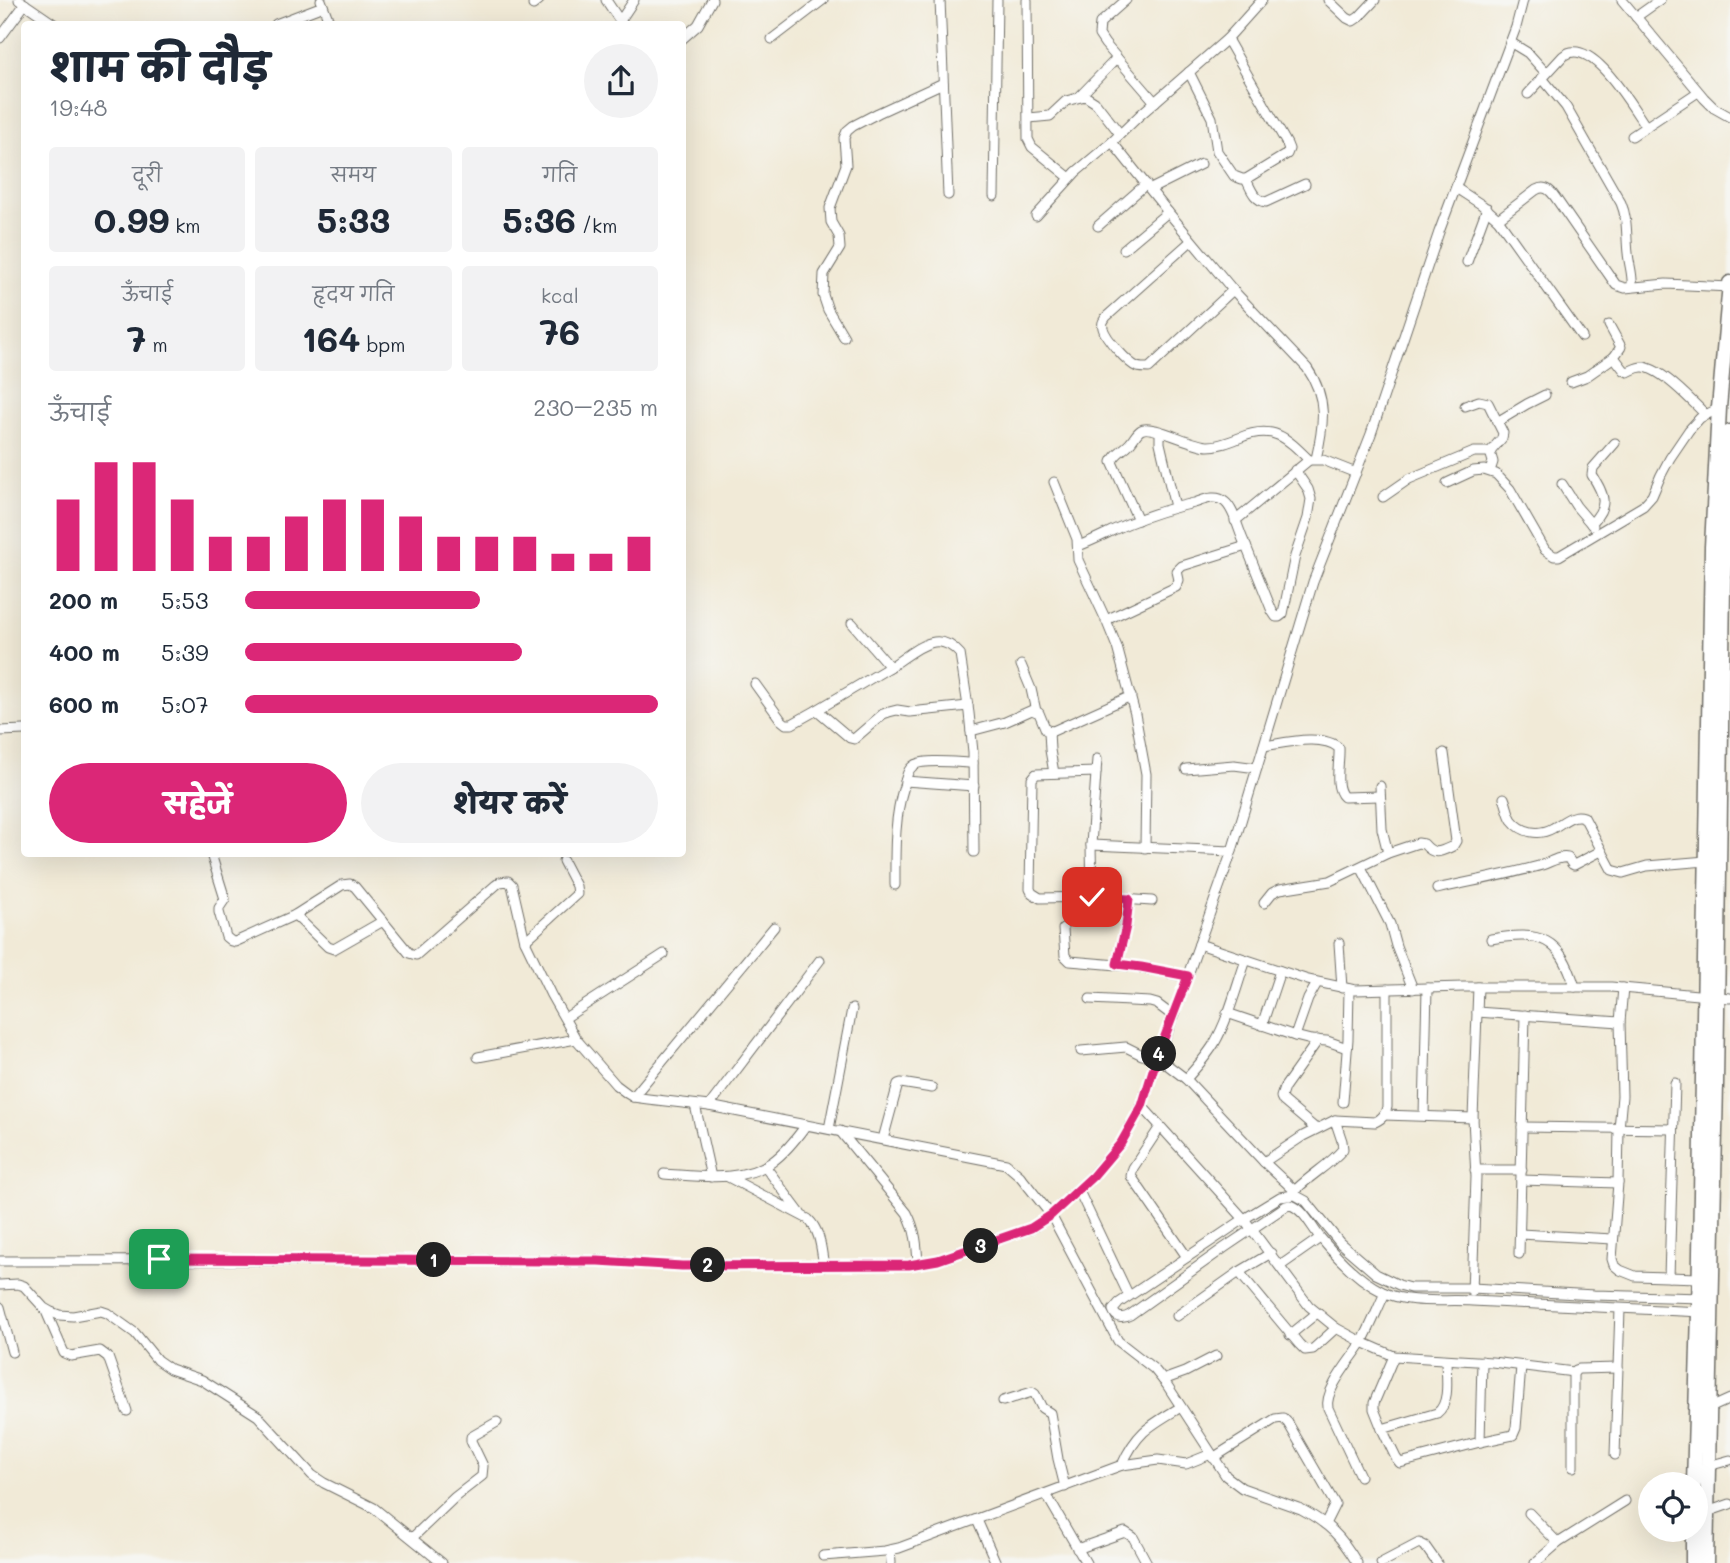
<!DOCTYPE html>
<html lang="hi">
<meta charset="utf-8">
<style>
:root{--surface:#fff;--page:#f2f2f3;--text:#1f2937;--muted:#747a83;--accent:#db2777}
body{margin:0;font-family:Mali,"Playpen Sans Deva",sans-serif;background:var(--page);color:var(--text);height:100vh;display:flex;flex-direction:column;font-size:26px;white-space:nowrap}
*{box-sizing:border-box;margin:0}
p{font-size:23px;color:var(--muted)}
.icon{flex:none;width:38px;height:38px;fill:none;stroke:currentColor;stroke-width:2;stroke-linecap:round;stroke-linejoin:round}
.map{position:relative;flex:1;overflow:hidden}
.drawer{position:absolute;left:21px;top:21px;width:665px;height:836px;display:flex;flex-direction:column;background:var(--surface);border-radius:7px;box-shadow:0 7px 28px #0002}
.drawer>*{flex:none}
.controls{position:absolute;left:1638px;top:1472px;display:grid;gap:14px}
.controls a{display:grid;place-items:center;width:70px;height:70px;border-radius:50%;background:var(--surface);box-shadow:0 7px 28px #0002;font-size:35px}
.pin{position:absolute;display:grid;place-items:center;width:60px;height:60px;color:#fff;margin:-30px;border-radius:14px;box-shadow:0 4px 10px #0006}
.km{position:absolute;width:35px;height:35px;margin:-18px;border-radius:50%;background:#222;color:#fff;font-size:19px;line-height:35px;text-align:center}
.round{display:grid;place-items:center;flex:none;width:74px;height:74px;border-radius:37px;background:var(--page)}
.head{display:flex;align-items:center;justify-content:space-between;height:119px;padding:0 28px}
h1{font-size:38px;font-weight:800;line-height:52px}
.figures{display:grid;grid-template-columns:repeat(3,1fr);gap:10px;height:119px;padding:7px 28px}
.figures div{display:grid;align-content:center;border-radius:7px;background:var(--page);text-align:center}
.figures b{font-size:35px;font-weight:800}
.figures small{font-size:19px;font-weight:400}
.figures p{font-size:19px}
.chart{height:196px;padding:14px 28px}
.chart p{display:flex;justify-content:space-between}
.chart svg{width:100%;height:126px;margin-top:7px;stroke:var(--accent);stroke-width:6}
.action{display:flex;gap:14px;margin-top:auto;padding:14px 28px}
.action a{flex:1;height:80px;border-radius:42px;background:var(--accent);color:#fff;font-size:28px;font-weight:800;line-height:80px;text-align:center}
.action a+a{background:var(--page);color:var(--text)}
ul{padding:0 28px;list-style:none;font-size:23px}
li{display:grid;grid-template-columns:112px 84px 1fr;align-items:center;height:52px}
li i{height:18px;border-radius:9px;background:var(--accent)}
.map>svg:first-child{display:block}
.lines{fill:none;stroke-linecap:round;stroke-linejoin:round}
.minor-casing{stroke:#706e67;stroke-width:11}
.highway-casing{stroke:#706e67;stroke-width:17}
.minor{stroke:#fff;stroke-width:9}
.highway{stroke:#fff;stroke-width:14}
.route-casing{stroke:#fff;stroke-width:14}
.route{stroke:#db2777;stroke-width:9}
</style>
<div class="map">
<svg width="1730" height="1563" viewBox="0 0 1730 1563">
<rect width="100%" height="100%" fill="#f6f6f2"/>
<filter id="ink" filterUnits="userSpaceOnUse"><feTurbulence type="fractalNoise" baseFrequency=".0143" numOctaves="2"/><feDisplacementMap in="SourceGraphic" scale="14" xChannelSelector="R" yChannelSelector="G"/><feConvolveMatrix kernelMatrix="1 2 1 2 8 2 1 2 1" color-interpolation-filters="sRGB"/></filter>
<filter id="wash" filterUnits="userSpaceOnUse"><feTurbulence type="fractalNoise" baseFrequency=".00686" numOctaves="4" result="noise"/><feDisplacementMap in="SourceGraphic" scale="28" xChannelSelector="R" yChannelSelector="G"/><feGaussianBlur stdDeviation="1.57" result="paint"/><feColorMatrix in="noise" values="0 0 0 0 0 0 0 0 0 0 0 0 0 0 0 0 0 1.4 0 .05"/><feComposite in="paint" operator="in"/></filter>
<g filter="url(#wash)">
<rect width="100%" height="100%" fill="#f1ead7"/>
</g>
<g filter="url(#ink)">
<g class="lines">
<defs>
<g id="minor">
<polyline points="19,0 54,24"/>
<polyline points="321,0 330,24"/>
<polyline points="606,0 622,24"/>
<polyline points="940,0 948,195"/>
<polyline points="1027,0 1028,139 1032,147 1070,178"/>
<polyline points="1126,0 1100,23 1099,35 1105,44 1155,102"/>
<polyline points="1328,0 1347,18 1353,21 1359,17 1375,0"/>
<polyline points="1622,0 1704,98 1714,108 1730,117"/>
<polyline points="533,5 539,0"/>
<polyline points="1636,17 1660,0"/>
<polyline points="620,21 634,0"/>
<polyline points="276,24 323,6"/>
<polyline points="0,38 25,4"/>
<polyline points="682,39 698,25 712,0"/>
<polyline points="772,39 823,0"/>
<polyline points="1510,42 1528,53 1546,73"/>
<polyline points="1189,72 1212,118 1217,151 1234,176 1242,179 1246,179 1287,154 1289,149 1287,144 1227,39"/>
<path d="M 1542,78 L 1566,107 L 1621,203 C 1628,219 1626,236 1628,253 C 1629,265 1633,274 1632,286"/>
<path d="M 1528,94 L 1563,56 C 1591,34 1632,107 1646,127"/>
<polyline points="1080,96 1117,58"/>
<polyline points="1029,118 1050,116 1066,101 1085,96 1096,103 1120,134"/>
<polyline points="1632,136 1698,92"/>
<path d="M 1112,142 L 1168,212 L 1233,290 L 1307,368 C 1328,398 1324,425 1316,459"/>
<path d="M 1246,179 C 1251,189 1254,200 1266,202 L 1305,184"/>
<polyline points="1456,188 1482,205 1498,219 1582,337"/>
<polyline points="1151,189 1201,164"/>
<polyline points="994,196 997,0"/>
<polyline points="1036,216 1076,172 1112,142 1140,115 1227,39 1262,0"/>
<path d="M 1498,219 L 1536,190 C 1545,185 1550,190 1555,197 L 1616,285 L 1625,288 L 1666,284 L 1730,287"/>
<polyline points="1098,226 1146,184"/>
<path d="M 1191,241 L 1106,317 C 1103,322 1102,322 1103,328 C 1105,338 1128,363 1137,367 C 1141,368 1145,368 1149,368 L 1233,290"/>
<polyline points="1124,249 1168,212"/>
<polyline points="1467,262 1487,208"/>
<path d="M 1609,325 L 1621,347 L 1614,357 L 1624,370 L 1628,372 C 1633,370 1637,366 1644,367 C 1663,370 1692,401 1706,415"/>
<polyline points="844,337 828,310 823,295 824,274 840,248 839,236 831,222 830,208 846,165 844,138 847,131 853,126 878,113 943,83"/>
<polyline points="1571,382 1587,376 1614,357"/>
<polyline points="1465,406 1479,401 1488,403 1503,433 1502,438 1490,452 1493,462 1490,471"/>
<polyline points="1497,422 1527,404 1545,395"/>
<polyline points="1160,432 1160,443 1175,507"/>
<polyline points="1054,482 1077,539 1078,560 1106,620 1117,647 1135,714 1146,774 1145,848"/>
<polyline points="1447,483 1473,471 1484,470 1496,474 1510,489 1545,550 1554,556 1559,556 1643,506 1652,496 1661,475 1670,458 1689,430 1700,418 1719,408"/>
<polyline points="1562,484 1576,506 1593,526"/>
<polyline points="1383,497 1409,479 1474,452 1490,452"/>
<path d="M 1138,520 L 1112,462 C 1115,453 1124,450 1130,443 C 1134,439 1136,433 1141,430 C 1151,423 1192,446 1208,446 C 1219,446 1229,442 1239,438 C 1273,424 1286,437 1309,460"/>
<polyline points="1235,521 1309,460 1323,460 1356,473"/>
<path d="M 1591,524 C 1609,505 1605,496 1592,475 L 1593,468 L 1615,443"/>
<path d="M 1078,546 C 1095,540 1110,531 1127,524 C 1149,515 1171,508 1194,503 C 1204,500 1216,494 1225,502 C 1235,510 1239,534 1246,546 L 1272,611 L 1276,617 L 1279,617 L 1283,614 L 1295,556 L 1308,518 L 1311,499 L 1308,489 L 1295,470"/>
<polyline points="1106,620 1176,587 1179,580 1177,571 1182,566 1246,546"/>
<path d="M 852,623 L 890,667 C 913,653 936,626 960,654 L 969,713 L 973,752 L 974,852"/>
<polyline points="1021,665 1031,689 1036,711"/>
<polyline points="890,667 817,710 850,738 854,739 883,714 889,712 897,710 910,712 968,706"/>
<polyline points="755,684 781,720 786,724 792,724 817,710"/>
<polyline points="0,731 24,730"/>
<polyline points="971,731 1005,722 1032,710 1039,713 1046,730 1053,731 1131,696"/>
<polyline points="1049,731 1050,750 1054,773"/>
<path d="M 1264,746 C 1284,743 1323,733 1339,748 C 1340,762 1333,787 1344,797 L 1380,796"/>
<polyline points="1186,769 1234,765 1257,768"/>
<polyline points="1096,772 1036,774 1032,779 1030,889 1032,893 1040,898 1092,897 1152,901"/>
<polyline points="905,781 974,786"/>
<polyline points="1380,786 1382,829 1388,853"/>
<path d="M 1504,798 C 1507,805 1508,814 1512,820 C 1522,833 1539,836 1553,828 C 1563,823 1571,813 1584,817 L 1612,870 L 1623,873 L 1647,866 L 1706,861"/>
<polyline points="1091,845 1232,851"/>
<path d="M 211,854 L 225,899 L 219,908 L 219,912 L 226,937 L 231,941 L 235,942 L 295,915 L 342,885 L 350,884 L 355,887 L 409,953 L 416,955 L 496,885 L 500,882 L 508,881 L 512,885 L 525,941 L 551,995 L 576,1039 L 616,1085 L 628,1094 L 633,1097 L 648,1099 L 709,1106 L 1006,1164 L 1020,1176 L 1051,1215 L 1118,1341 L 1154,1369 L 1167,1385 L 1226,1476 L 1242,1488 L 1301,1509 C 1329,1524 1341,1536 1357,1563"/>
<polyline points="1361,867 1390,924 1396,946 1413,989"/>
<path d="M 895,885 C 895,851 894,818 904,786 C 906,779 907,770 913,766 C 921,758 961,763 973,763"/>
<path d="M 1437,889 C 1472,881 1507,875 1542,865 C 1551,862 1559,856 1568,858 L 1572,864 L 1574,865 L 1601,851"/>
<polyline points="1092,897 1091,845 1097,759"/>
<path d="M 1264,903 L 1272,893 L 1280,889 L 1330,881 L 1388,853 L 1418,843 L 1424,844 C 1434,856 1440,852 1453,846 L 1456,841 L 1444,753"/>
<polyline points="295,915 328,947 334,949 383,921"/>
<polyline points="1063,929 1065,956 1070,961 1141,967 1188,977"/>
<path d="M 1491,939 C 1541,931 1560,937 1575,987"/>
<polyline points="525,941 577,894 576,886 563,861"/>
<polyline points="1339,943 1342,988"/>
<polyline points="1199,944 1308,980 1355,990 1463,987 1611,987 1730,998"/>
<polyline points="1117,964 1126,926 1129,899"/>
<polyline points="1623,988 1620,1022 1622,1096 1619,1129 1618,1183 1612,1259 1614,1265 1620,1270 1635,1276 1699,1278"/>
<polyline points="1090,999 1150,1002 1157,1004 1173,1016"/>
<polyline points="1477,1012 1620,1022"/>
<polyline points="1227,1013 1295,1036 1311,1040 1327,1041 1347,1048"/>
<polyline points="565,1018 664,954"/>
<polyline points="1262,1025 1280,971"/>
<polyline points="1295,1036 1308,999 1317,983"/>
<polyline points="1081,1051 1126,1047 1142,1055 1157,1057 1186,1079 1264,1162 1295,1191"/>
<polyline points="478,1057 576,1039"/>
<path d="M 1186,1079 C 1196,1068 1206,1057 1214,1044 C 1229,1018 1236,988 1246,960"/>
<polyline points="633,1097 774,927"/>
<polyline points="1343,1102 1348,1039 1349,989"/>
<polyline points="695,1105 711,1177"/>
<polyline points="709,1106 820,960"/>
<polyline points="1142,1106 1244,1219 1309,1306 1336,1328 1362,1342 1394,1356 1492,1362 1574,1372"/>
<polyline points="1384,1115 1473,1118"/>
<polyline points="1424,1116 1427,988"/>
<polyline points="1160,1127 1133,1168 1131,1176 1187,1257"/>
<polyline points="1522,1127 1673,1129"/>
<polyline points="829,1129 852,1009"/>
<polyline points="1316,1129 1283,1101 1281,1097 1284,1088 1318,1040"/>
<path d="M 840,1131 L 907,1213 C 916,1230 917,1245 918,1264"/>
<polyline points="883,1139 898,1084 901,1083 932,1088"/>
<path d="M 1264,1162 L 1303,1136 L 1335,1120 L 1375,1122 C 1383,1118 1385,1115 1387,1107 L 1387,989"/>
<polyline points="765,1166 800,1213"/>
<polyline points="1475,1170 1522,1170"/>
<path d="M 664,1174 C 699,1176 742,1183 772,1162 C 786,1152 796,1139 806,1125"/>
<path d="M 728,1177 L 808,1219 C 821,1231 821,1250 824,1266"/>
<polyline points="1521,1180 1618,1183"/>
<polyline points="1078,1189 1129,1296"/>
<path d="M 1291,1195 C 1306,1177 1328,1167 1343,1149 L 1342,1141 L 1335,1120"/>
<polyline points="1520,1234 1613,1239"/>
<polyline points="1519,1254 1525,1015"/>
<polyline points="0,1261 440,1260 599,1261 682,1266 909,1265 938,1260 1032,1228 1051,1215 1092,1176 1121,1143 1142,1106 1157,1057 1163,1045 1232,851 1313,582 1371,434 1439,232 1516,27 1523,0"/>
<polyline points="1280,1266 1320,1238"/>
<polyline points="1239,1272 1299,1344 1305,1350 1313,1349 1336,1328"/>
<polyline points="1669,1277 1675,1083"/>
<polyline points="0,1285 18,1284 24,1286 44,1308 51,1312 59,1315 73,1316 101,1311 107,1313 135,1333 157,1360 170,1369 202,1380 258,1416 312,1475 324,1483 374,1508 442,1563"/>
<polyline points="1472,1292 1476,1177 1473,1118 1478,987"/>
<polyline points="0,1307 12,1352"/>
<polyline points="45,1309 64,1353 71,1356 100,1351 108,1357 127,1411"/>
<path d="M 1702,1312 C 1625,1308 1549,1305 1472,1301 C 1443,1299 1411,1305 1383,1292 C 1358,1280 1337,1258 1319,1236 C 1311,1226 1304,1210 1291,1205 L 1286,1206 L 1224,1248 L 1130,1315 C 1123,1319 1116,1319 1113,1310 L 1119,1303 L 1244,1219 L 1280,1197 L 1295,1195 L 1306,1201 L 1340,1243 L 1376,1274 L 1399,1285 L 1410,1288 L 1472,1288 L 1594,1295 L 1702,1298"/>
<polyline points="1177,1316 1239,1272 1271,1253"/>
<polyline points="1290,1335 1317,1313"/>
<polyline points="1394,1356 1374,1403 1374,1409 1382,1429 1396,1458 1400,1463 1480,1442 1513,1435 1516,1428 1521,1366"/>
<polyline points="1163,1380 1185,1372 1216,1356"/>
<polyline points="1003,1401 1032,1392 1035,1394 1042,1408 1050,1413 1058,1459 1065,1487"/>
<polyline points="1708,1409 1730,1399"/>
<path d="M 1382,1429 L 1437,1413 C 1451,1403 1446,1375 1446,1360"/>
<polyline points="1480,1442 1482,1361"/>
<polyline points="1615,1455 1620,1309"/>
<polyline points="1213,1458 1275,1419 1283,1418 1288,1423 1335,1504 1325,1524"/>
<path d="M 1122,1465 C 1137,1431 1151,1425 1181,1407"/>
<polyline points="1708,1466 1730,1460"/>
<polyline points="1573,1467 1573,1374 1576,1370 1579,1369 1618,1368"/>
<path d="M 1360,1476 L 1328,1408 C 1324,1390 1351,1360 1361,1344 C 1370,1328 1377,1310 1385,1293"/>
<polyline points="1046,1494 1086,1563"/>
<polyline points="1707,1512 1730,1504"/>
<polyline points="1529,1513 1558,1543"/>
<polyline points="977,1520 996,1563"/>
<polyline points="412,1538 455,1497 482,1476 483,1466 471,1441 471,1437 497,1422"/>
<polyline points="1077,1549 1125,1532 1133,1537 1147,1563"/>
<polyline points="890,1550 891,1563"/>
<polyline points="823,1556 885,1551 899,1548 1122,1465 1158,1460 1186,1464 1211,1454"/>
<polyline points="1381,1563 1419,1543 1425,1546 1437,1563"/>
<polyline points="1535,1563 1558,1543 1625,1501"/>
</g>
<g id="highway">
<polyline points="1694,1484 1699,1312 1712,547 1719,408 1730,283"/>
<polyline points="1693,1563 1693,1530"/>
<polyline points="1706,1563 1716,1083 1723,587 1730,432"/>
</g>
</defs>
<!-- minor casing -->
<use href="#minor" class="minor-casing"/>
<!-- highway casing -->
<use href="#highway" class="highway-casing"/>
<!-- minor -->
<use href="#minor" class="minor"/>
<!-- highway -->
<use href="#highway" class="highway"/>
</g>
</g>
<g class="lines" filter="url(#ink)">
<defs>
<polyline id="route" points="159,1259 556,1261 598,1261 682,1266 909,1265 938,1260 1031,1228 1051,1215 1093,1176 1121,1143 1142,1106 1157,1057 1188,976 1141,967 1117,964 1126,926 1129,899 1092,897"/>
</defs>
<!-- route casing -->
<use href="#route" class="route-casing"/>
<!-- route -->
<use href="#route" class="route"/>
</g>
</svg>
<div class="controls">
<a><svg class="icon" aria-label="locate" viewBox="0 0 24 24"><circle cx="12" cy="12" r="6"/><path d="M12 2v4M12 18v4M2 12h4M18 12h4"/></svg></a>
</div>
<div class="pin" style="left:159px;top:1259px;background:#1e9e55"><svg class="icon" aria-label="arrive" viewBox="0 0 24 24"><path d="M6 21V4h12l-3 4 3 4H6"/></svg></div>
<div class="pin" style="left:1092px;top:897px;background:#d93025"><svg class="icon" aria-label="check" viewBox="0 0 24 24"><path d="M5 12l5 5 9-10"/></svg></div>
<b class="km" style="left:434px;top:1260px">1</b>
<b class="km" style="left:708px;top:1265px">2</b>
<b class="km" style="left:981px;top:1246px">3</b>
<b class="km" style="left:1159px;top:1054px">4</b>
<section class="drawer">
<div class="head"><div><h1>शाम की दौड़</h1><p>19:48</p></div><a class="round"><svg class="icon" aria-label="share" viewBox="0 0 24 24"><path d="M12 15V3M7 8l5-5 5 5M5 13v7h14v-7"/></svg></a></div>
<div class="figures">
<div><p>दूरी</p><b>0.99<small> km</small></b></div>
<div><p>समय</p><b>5:33</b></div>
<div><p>गति</p><b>5:36<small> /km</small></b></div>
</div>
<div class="figures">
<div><p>ऊँचाई</p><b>7<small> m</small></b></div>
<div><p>हृदय गति</p><b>164<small> bpm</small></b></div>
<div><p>kcal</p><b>76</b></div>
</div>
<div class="chart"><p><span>ऊँचाई</span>230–235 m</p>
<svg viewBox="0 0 160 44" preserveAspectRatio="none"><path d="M5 44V19M15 44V6M25 44V6M35 44V19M45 44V32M55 44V32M65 44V25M75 44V19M85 44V19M95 44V25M105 44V32M115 44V32M125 44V32M135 44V38M145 44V38M155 44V32"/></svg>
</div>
<ul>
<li><b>200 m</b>5:53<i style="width:57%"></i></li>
<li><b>400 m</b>5:39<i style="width:67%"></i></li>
<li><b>600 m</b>5:07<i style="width:100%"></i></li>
</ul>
<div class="action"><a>सहेजें</a><a>शेयर करें</a></div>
</section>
</div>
